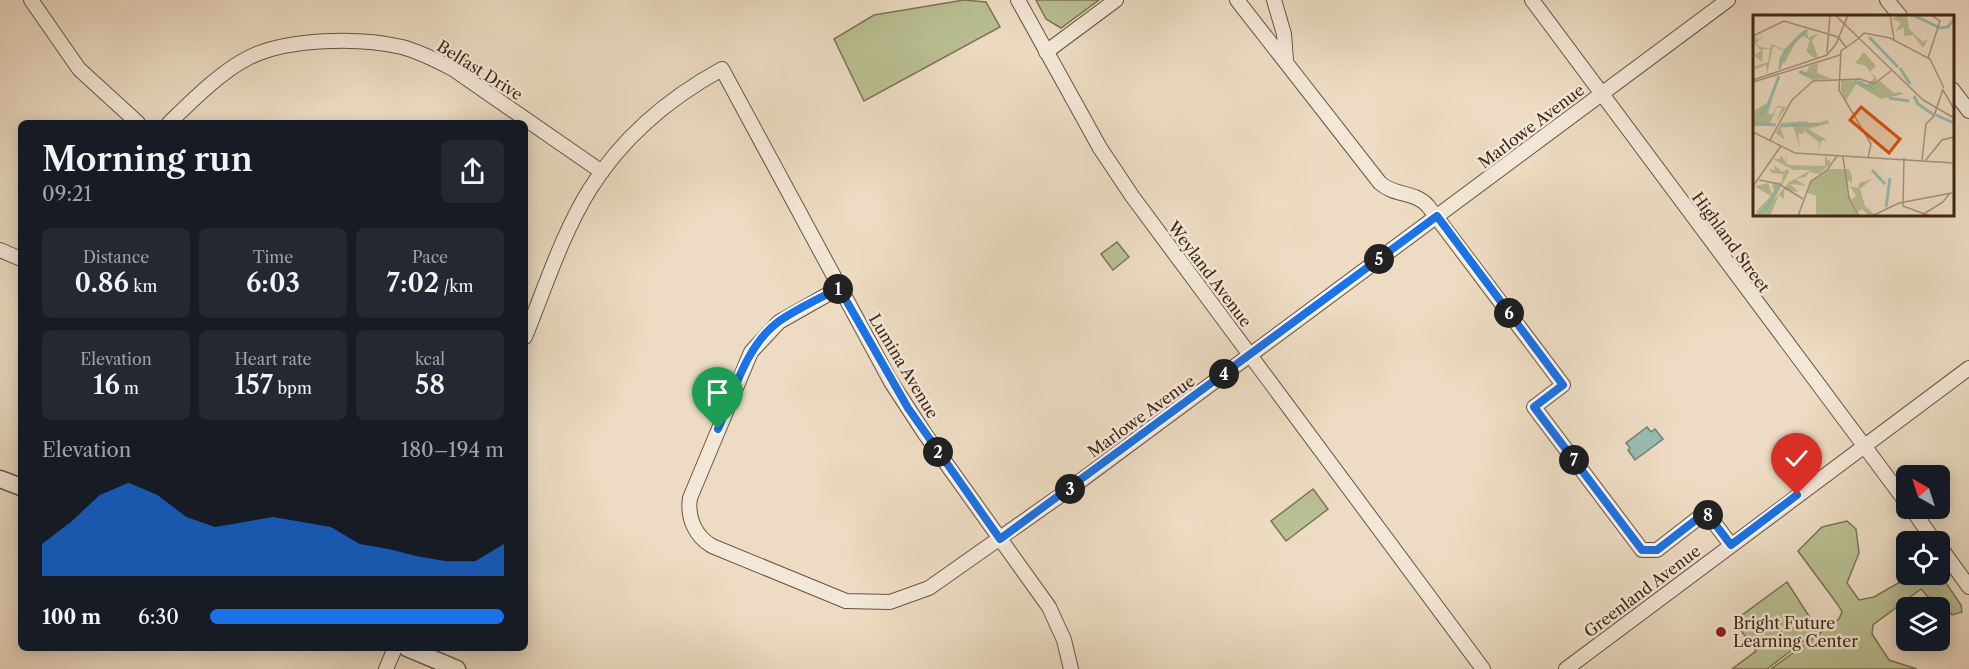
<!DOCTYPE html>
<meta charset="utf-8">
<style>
:root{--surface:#171b24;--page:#242831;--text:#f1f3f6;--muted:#9ea1a6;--accent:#1a73e8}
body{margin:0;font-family:"Libre Caslon Text",serif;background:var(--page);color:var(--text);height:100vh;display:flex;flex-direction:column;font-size:22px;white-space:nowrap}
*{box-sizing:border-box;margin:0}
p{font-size:20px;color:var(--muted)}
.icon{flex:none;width:33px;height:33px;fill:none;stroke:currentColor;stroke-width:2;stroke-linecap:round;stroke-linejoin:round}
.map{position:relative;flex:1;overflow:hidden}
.sheet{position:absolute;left:18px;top:120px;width:510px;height:531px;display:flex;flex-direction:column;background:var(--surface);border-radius:9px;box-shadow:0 3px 15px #0003}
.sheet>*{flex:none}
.needle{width:39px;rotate:321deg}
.controls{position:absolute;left:1896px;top:465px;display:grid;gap:12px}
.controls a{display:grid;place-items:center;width:54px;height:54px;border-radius:9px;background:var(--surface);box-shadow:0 3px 15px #0003;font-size:30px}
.pin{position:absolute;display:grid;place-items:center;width:51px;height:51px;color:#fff;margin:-62px -26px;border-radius:50% 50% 50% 0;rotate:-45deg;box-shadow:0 0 6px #0007}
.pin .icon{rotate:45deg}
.km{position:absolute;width:30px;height:30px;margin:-15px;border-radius:50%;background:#222;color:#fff;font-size:16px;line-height:30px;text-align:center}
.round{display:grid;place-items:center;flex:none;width:63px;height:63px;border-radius:9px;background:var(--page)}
.overview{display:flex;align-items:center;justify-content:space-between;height:102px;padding:0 24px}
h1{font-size:33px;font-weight:600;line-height:45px}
.figures{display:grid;grid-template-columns:repeat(3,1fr);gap:9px;height:102px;padding:6px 24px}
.figures div{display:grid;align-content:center;border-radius:9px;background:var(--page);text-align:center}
.figures b{font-size:26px;font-weight:600}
.figures small{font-size:16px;font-weight:400}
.figures p{font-size:16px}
.chart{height:168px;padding:12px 24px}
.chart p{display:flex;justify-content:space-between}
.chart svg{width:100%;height:108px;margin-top:6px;fill:var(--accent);opacity:.7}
ul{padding:0 24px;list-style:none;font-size:20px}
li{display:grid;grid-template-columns:96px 72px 1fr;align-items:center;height:45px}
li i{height:15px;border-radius:8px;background:var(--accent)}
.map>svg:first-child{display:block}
.green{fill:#b9c093;stroke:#7c7454;stroke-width:1.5}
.water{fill:#99bcb2;stroke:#758074;stroke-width:1.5}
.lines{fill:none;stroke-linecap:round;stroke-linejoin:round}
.minor-casing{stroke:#6b5441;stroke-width:16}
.tertiary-casing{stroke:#6b5441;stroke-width:19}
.minor{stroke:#f3e8d8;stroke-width:14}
.tertiary{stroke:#f3e8d8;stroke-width:16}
.route-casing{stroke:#fff;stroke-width:12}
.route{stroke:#1a73e8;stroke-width:8}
.poi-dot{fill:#8f2418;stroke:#f3e8d8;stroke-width:2}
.labels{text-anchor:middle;stroke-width:5;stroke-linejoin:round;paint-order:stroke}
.street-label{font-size:16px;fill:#402716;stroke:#f3e8d8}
.poi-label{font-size:16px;fill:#402716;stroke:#f3e8d8;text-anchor:start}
.inset-river{fill:none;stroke:#99bcb2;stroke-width:3}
.inset-road{fill:none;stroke:#a8947e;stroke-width:1.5}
.view{fill:#d7540d;fill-opacity:0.15;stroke:#d7540d;stroke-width:3}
.inset-edge{fill:none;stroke:#402716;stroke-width:3}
</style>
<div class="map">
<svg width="1969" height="669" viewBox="0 0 1969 669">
<rect width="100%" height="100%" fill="#eddcc3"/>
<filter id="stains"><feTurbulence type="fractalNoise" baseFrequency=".00333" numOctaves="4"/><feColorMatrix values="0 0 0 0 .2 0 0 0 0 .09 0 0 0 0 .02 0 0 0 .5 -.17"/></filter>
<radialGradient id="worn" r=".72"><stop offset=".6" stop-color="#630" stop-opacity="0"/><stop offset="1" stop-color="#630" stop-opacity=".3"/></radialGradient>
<!-- green -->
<g class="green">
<polygon points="964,0 986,2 1000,27 864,101 834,39 874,15"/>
<polygon points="1036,0 1099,0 1061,28 1046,19"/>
<polygon points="1117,242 1129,257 1113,270 1101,254"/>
<polygon points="1313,489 1328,509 1286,541 1271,521"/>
<polygon points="1847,521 1856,529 1859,553 1847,583 1859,600 1874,597 1912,575 1940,574 1961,605 1962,612 1952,615 1938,599 1928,597 1921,589 1873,625 1872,634 1889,660 1917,669 1771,669 1839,619 1842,612 1838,605 1798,551 1822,527"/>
<polygon points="1787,582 1818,630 1767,669 1732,669 1756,651 1734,621"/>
</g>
<!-- water -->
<polygon class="water" points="1647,427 1651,432 1655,429 1663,439 1635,460 1628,450 1630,448 1626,443"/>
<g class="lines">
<defs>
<g id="minor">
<polyline points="31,0 79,69 138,123"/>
<polyline points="1018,0 1100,148 1132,196 1483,669"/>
<path d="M 1237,0 L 1380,183 C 1394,196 1415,191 1428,206 L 1563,385 L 1534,407 L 1642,550 L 1657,550 L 1706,512 L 1731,545"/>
<polyline points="1274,0 1284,34 1286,60"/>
<polyline points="1532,0 1906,502"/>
<polyline points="1887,0 1900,16"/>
<polyline points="1046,52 1116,0"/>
<polyline points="1952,89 1969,111"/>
<path d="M 169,123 C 192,101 219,73 248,58 C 287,38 359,37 402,47 C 420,52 436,60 453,69 L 602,172"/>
<polyline points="0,250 21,259"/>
<path d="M 839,288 L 779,322 L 751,352 L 690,498 C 687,518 695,536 712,546 L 846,601 L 890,602 L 929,588 L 1071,488 L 1728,0"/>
<path d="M 525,337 C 545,288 562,234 590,189 C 622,138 669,98 722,69 L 891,382 L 925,434 L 1049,607 L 1064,640 L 1071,669"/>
<polyline points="1911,508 1935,542"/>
<polyline points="1940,547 1969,587"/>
<polyline points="386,669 395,648"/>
<polyline points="1566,669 1969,368"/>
</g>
<g id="tertiary">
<polyline points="0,479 21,487"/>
<polyline points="407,648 457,669"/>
</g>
</defs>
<!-- minor casing -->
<use href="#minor" class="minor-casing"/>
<!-- tertiary casing -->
<use href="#tertiary" class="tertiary-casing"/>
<!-- minor -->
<use href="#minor" class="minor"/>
<!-- tertiary -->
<use href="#tertiary" class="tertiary"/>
</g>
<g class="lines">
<defs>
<path id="route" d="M 718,429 C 734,393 745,347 778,322 C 796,309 819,299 839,288 L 908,408 L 1000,539 L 1437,216 L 1563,385 L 1534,407 L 1642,550 L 1657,550 L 1706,512 L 1731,545 L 1797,495"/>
</defs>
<!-- route casing -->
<use href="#route" class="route-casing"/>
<!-- route -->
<use href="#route" class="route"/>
</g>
<!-- markers -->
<circle class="poi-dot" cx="1721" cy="632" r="6"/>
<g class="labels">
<!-- street labels -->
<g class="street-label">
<text transform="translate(480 70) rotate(32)" y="6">Belfast Drive</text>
<text transform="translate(1531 126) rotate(-37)" y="6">Marlowe Avenue</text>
<text transform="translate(1731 242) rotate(54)" y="6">Highland Street</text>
<text transform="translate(1210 274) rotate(53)" y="6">Weyland Avenue</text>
<text transform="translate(904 366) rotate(59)" y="6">Lumina Avenue</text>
<text transform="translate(1141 416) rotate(-36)" y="6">Marlowe Avenue</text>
<text transform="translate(1642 591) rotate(-37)" y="6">Greenland Avenue</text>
</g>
<!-- poi labels -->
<g class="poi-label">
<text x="1733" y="629">Bright Future<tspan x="1733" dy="18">Learning Center</tspan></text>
</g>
</g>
<!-- overview -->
<g transform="translate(1753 15)">
<rect width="201" height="201" fill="#eddcc3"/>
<path d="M 146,0 L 154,0 L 156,14 L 170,27 L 175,24 L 170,33 L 160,20 L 151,21 L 151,12 L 142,17 L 148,8 L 139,4 ZM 54,14 L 55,23 L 66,18 L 59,25 L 65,42 L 61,43 L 53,36 L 57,25 L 47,19 L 32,48 L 27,48 L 26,56 L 26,43 L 31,36 L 20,31 L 14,60 L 13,50 L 3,54 L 0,52 L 15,47 L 17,34 L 10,34 L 9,47 L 0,40 L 8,36 L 0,27 L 3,21 L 5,25 L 9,22 L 7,18 L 10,22 L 3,28 L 7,32 L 17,33 L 19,29 L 31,35 L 47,18 ZM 111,37 L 123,51 L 117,57 L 124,63 L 123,68 L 127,66 L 141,78 L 147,77 L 151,79 L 128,84 L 103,69 L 93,86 L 88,75 L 88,65 L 110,66 L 112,72 L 121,63 L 113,51 L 102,48 ZM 65,48 L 64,58 L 80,64 L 59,65 L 46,58 L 52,52 L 49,56 L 53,59 L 56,51 ZM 26,61 L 15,98 L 19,100 L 24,91 L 33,92 L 32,94 L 23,107 L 29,93 L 24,92 L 17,109 L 21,111 L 1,111 L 2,95 L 14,88 ZM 74,105 L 77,108 L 55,114 L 74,125 L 68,126 L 65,137 L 66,127 L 50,115 L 51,119 L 45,118 L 47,133 L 40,110 L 27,112 L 32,125 L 23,118 L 28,108 L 53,106 L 59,110 ZM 28,140 L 32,147 L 34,140 L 33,149 L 38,150 L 72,151 L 72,141 L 78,148 L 66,159 L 56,157 L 53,162 L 42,164 L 54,171 L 37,169 L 46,177 L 31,175 L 31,184 L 26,180 L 17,201 L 3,201 L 4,195 L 18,181 L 1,171 L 15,168 L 19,179 L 22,177 L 19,170 L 29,167 L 30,159 L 19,158 L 16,153 L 22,156 L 21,150 L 29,157 L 35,154 L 36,157 L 21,185 L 36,167 L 58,155 L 40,155 L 20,144 L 27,144 ZM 76,154 L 96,154 L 99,162 L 99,169 L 95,165 L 96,179 L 105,201 L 63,200 L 63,181 L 53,177 L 57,167 ZM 119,164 L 107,174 L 112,191 L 121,199 L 116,201 L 109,194 L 105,197 L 98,185 L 103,181 L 97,171 L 105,173 L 106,168 Z" fill="#b9c093"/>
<path class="inset-river" d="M 160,0 L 187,13 L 195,12 L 200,5M 116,22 L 145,52M 147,53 L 157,69M 26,54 L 33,35 L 54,15M 46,57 L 64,62M 101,66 L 122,74M 161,81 L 165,89 L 181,100M 136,83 L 156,86M 183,100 L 201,108M 6,101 L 14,93 L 26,61M 1,108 L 23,110M 27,111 L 65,109M 119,155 L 132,169M 133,192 L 137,163M 4,201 L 13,194 L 25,171"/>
<path class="inset-road" d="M 82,0 L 170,85 L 201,103M 137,0 L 141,24M 0,21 L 31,6 L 85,22 L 93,32M 105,24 L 88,36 L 86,75 L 118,129 L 115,143M 105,24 L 111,18 L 137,23 L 177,44 L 191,73M 74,38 L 77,0M 175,43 L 187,6 L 178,0M 0,65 L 74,40 L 83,29 L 95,0M 0,67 L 87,40M 190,75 L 201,94M 0,117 L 42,138 L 201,148M 17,125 L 39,85 L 60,66 L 107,64 L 121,69 L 139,55M 90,142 L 96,183 L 106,201M 151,143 L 150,191 L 177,201M 169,145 L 173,109 L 181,101 L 190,74M 172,146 L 189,125 L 201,122M 6,165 L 26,169 L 50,184M 0,171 L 28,131M 169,200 L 190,187 L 197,178M 45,201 L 58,166 L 74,155 L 84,141M 119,201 L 146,188 L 199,178"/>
<path class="view" d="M 108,92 L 147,124 L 136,138 L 97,105 Z"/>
<rect width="201" height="201" class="inset-edge"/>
</g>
<rect width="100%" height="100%" filter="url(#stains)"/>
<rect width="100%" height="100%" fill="url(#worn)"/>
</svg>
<div class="controls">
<a><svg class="needle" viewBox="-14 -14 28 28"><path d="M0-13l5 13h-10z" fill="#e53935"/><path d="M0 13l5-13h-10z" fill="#9ea1a6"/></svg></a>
<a><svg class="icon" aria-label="locate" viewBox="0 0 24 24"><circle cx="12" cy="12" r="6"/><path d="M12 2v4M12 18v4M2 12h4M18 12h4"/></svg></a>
<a><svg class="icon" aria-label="layers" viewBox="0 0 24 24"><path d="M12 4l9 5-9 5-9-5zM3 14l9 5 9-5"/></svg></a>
</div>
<div class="pin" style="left:718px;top:429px;background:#1e9e55"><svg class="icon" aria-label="arrive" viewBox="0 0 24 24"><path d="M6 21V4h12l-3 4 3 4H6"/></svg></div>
<div class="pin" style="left:1797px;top:495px;background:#d93025"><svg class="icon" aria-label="check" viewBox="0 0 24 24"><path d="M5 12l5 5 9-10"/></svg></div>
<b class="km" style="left:838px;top:289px">1</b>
<b class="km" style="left:938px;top:452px">2</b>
<b class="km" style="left:1070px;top:489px">3</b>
<b class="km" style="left:1224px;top:374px">4</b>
<b class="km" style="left:1379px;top:259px">5</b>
<b class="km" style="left:1509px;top:313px">6</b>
<b class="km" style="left:1574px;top:460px">7</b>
<b class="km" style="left:1708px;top:515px">8</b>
<section class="sheet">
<div class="overview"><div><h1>Morning run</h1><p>09:21</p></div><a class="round"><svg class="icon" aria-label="share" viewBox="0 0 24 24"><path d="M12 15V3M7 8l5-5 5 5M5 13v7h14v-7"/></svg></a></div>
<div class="figures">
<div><p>Distance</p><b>0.86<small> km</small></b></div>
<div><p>Time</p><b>6:03</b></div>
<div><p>Pace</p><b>7:02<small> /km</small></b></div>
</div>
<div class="figures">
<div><p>Elevation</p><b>16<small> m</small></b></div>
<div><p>Heart rate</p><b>157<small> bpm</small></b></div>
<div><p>kcal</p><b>58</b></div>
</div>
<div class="chart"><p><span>Elevation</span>180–194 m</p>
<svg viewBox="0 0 160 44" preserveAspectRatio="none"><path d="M0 44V31L10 22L20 11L30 6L40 11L50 20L60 24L70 22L80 20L90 22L100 24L110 31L120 33L130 36L140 38L150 38L160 31V44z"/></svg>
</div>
<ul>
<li><b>100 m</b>6:30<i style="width:100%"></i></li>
</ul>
</section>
</div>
